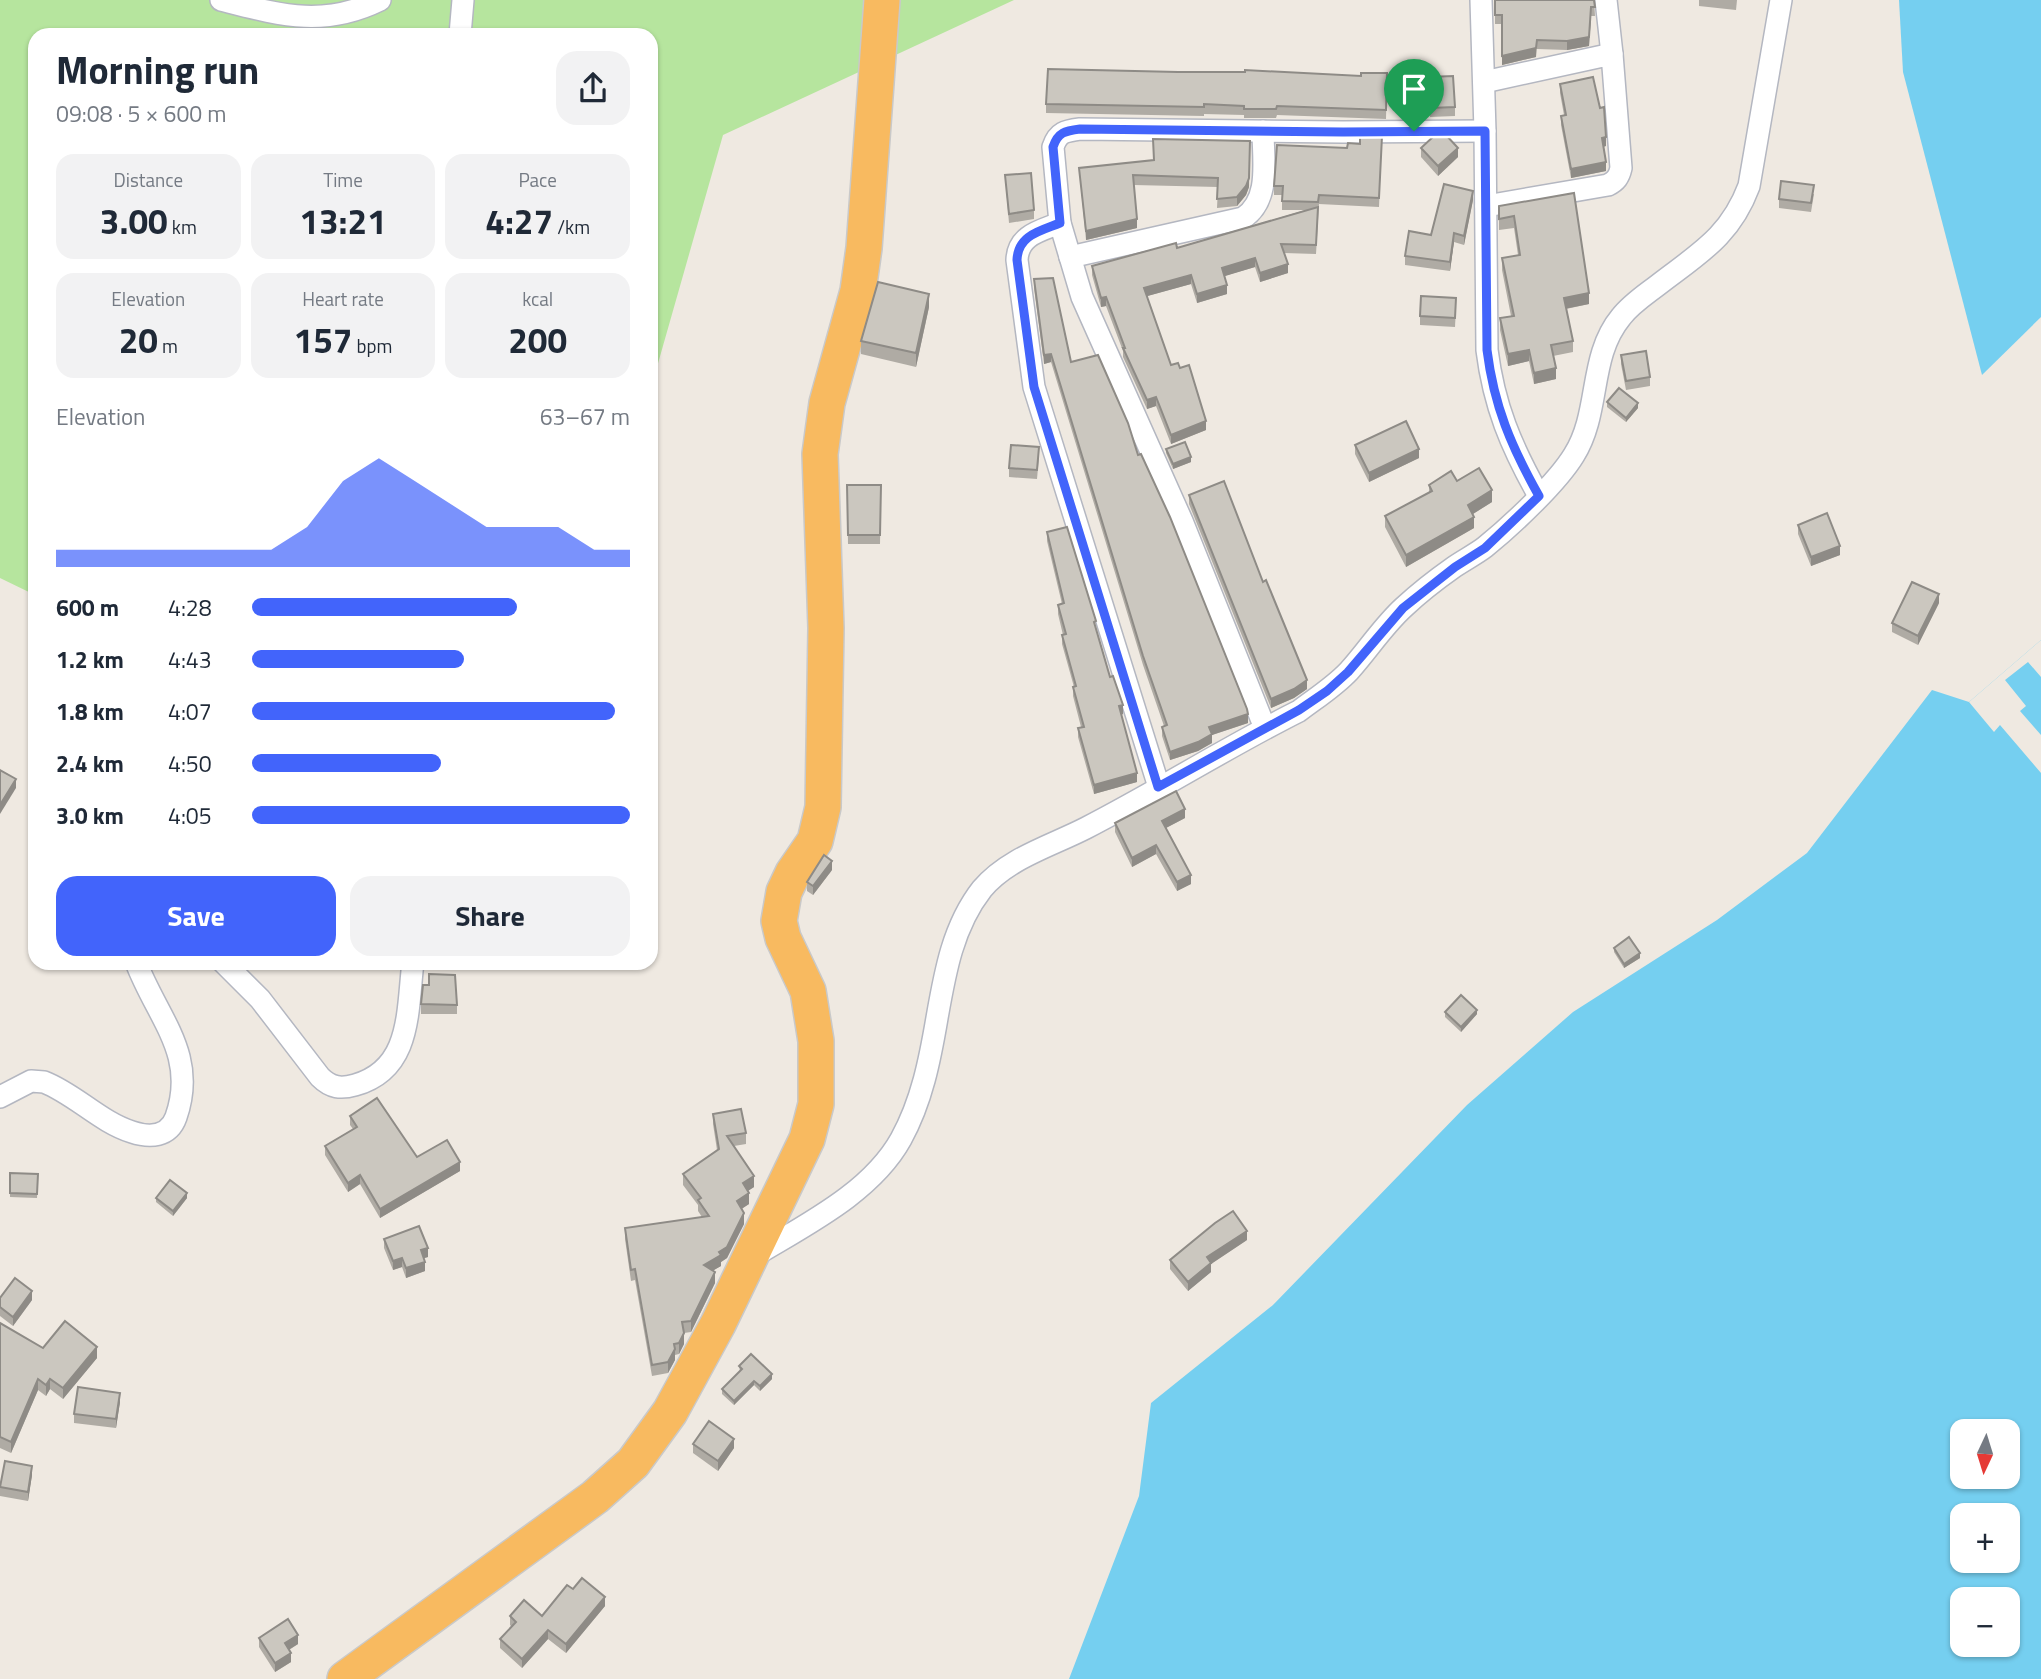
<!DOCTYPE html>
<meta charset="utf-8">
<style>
:root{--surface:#fff;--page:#f2f2f3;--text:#1f2937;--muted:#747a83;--accent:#4264fb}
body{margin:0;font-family:"Titillium Web",sans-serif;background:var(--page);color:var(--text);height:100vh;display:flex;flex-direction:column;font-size:26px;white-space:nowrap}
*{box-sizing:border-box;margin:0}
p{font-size:23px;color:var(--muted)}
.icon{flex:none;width:38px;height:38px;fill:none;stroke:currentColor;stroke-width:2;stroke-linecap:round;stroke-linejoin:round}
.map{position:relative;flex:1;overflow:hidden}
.panel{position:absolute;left:28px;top:28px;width:630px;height:942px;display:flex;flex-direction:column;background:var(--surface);border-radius:21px;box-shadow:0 2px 5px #0004}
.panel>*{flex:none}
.needle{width:46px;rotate:184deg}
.controls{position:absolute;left:1950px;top:1419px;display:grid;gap:14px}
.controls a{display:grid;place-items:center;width:70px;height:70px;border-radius:14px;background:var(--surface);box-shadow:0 2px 5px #0004;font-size:35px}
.pin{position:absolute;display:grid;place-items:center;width:60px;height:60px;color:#fff;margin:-72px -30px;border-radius:50% 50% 50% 0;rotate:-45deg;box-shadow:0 0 7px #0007}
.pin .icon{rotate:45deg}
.round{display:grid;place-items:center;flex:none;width:74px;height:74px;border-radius:21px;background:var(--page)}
.head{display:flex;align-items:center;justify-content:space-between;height:119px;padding:0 28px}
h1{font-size:38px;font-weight:700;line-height:52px}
.metrics{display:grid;grid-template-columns:repeat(3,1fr);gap:10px;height:119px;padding:7px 28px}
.metrics div{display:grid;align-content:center;border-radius:18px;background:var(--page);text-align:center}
.metrics b{font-size:35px;font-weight:700}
.metrics small{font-size:19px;font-weight:400}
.metrics p{font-size:19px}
.chart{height:196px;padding:14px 28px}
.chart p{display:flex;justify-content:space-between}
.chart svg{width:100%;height:126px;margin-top:7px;fill:var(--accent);opacity:.7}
.cta{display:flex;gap:14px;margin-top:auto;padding:14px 28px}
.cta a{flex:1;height:80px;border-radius:21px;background:var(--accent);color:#fff;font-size:28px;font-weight:700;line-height:80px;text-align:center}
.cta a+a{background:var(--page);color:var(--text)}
ul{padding:0 28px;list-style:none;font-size:23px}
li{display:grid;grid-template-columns:112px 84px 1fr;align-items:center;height:52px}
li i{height:18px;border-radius:9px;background:var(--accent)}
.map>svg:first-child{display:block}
.green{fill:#b6e59e}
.water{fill:#75cff0;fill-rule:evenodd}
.pier{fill:#efe9e1}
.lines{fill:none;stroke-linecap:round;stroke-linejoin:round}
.minor-casing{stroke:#b4b7c1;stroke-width:24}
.trunk-casing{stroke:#c9c9c9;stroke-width:38}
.minor{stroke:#fff;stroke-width:21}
.trunk{stroke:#f8ba60;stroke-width:35}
.wall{fill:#afaba4}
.shaded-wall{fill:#8e8b86}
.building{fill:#cbc7bf;stroke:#8e8b86;stroke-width:2}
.route-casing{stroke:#fff;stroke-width:14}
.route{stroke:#4264fb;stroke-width:9}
</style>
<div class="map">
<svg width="2041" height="1679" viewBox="0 0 2041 1679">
<rect width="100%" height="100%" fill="#efe9e1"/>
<!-- green -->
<polygon class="green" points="0,0 1014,0 723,135 651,388 651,35 35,35 35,595 0,578"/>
<!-- water -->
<g class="water">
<polygon points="1899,0 2041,0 2041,317 1982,375 1903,72"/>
<path d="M 2041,640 L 2041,1679 L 1069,1679 L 1139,1496 L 1151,1403 L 1273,1305 L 1467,1105 L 1573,1012 L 1717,920 L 1807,853 L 1932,690 L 1969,702 ZM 1962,1432 L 2007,1432 L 2007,1477 L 1962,1477 ZM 1962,1516 L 2007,1516 L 2007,1561 L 1962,1561 ZM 1962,1600 L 2007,1600 L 2007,1645 L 1962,1645 Z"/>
</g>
<!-- pier -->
<polygon class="pier" points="2041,640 2041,677 2028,662 2005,680 2026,706 2020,711 2041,735 2041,773 2000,725 1994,732 1969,702"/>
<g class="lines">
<defs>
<g id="minor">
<path d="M 221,0 C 280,15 323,28 380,0"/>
<path d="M 1481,0 L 1485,131 L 1487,350 C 1494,406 1511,446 1539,496"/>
<polyline points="1606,0 1612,54"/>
<polyline points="460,35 463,0"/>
<path d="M 1484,82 L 1612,54 L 1621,168 C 1619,177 1616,181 1608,185 L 1486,206"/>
<path d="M 1060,223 C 1040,231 1018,235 1017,260 L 1034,387 L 1159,787"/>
<path d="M 1070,257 L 1243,218 C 1271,200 1263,160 1263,131"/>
<path d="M 1265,728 L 1182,521 L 1082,297 L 1060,223 L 1053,147 C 1058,132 1065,131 1080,129 L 1343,132 L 1485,131"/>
<path d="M 223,962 L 260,999 L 320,1077 C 331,1088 341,1089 355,1085 C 412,1069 407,1011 413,962"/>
<path d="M 0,1097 L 31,1081 L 44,1082 C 75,1094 100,1122 132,1132 C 150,1138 169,1137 176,1117 C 198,1054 157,1018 136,962"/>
<path d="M 754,1256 C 805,1225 871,1193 901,1139 C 922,1101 930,1059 937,1018 C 945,972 953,926 982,889 C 1008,858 1051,846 1086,828 C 1158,791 1227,747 1299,711 C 1316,698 1334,687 1349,671 C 1368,650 1383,626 1404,607 C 1420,592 1437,579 1454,567 C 1464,560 1476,554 1485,547 C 1511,526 1557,483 1574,455 C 1601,412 1588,357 1621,317 C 1631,304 1645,295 1658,285 C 1698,254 1730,237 1749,186 L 1781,0"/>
</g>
<polyline id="trunk" points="345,1679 595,1497 633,1463 670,1412 718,1324 807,1139 816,1104 816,1041 808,991 783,938 779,921 784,892 793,873 815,841 823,807 826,628 820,454 827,403 858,291 864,248 882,0"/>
</defs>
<!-- minor casing -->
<use href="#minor" class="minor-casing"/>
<!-- trunk casing -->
<use href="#trunk" class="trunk-casing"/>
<!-- minor -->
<use href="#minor" class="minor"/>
<!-- trunk -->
<use href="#trunk" class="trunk"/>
</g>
<!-- wall -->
<g class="wall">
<polygon points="1594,0 1595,16 1591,16 1589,46 1567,50 1537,49 1536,57 1502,65 1502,24 1495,24 1495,8"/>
<polygon points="1699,0 1737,0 1736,10 1699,6"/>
<polygon points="1387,73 1386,119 1277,115 1276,118 1244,118 1244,115 1204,114 1204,116 1046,113 1046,104"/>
<polygon points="1428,77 1455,107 1455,116 1430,117"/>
<polygon points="1560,84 1606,146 1603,147 1606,171 1571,178 1561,125 1561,116 1564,115 1560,93"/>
<polygon points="1382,136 1379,207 1319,204 1316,254 1284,253 1288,273 1260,282 1255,267 1224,276 1227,294 1197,303 1191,284 1147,296 1171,365 1206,430 1171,444 1156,406 1147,409 1123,357 1123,351 1106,306 1101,307 1092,275 1092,266 1177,248 1305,210 1282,210 1282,195 1274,195 1274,186 1347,148"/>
<polygon points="1421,148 1458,157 1438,176 1421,157"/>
<polygon points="1153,161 1249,187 1246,195 1237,206 1217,208 1218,187 1134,185 1137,228 1086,240 1079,168"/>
<polygon points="1005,175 1034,210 1034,219 1009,223"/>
<polygon points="1574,193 1589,304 1566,309 1573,341 1573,352 1553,356 1556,379 1534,384 1529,361 1508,366 1500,330 1500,318 1511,316 1502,270 1502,258 1518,255 1514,228 1499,230 1499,206"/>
<polygon points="1814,194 1811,212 1779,208 1779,199"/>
<polygon points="1473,200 1464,245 1454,242 1450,271 1405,265 1405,256"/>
<polygon points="1034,279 1071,362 1138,455 1248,723 1212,735 1212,743 1198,751 1170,760 1162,736 1162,727 1164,726 1143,665 1051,362 1044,364 1034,288"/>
<polygon points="929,307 916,367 861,354 861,341"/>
<polygon points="1456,307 1455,327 1420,325 1420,316"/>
<polygon points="1621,355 1650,377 1650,386 1626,390 1621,364"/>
<polygon points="1607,402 1638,408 1626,422 1607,407"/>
<polygon points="1355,445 1419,458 1369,482 1355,454"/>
<polygon points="1166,449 1191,462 1173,469 1166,453"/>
<polygon points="1039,456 1037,479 1009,477 1009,468"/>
<polygon points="1457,481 1492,502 1473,514 1474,528 1406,567 1385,527 1385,516 1429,493 1429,485"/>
<polygon points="847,485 881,485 880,544 848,544"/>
<polygon points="1189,495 1307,689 1294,698 1271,708 1189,504"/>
<polygon points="1798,525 1840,555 1811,566 1798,534"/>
<polygon points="1047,532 1096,630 1110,677 1123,714 1121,715 1137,782 1094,794 1078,737 1078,728 1081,727 1073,696 1073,687 1074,687 1062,644 1062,635 1063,635 1058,614 1058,605 1062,604 1047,541"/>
<polygon points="1939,603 1918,645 1892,632 1892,623"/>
<polygon points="1185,818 1166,828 1191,884 1177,891 1156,854 1132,867 1115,832 1115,823"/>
<polygon points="832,870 813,895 807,891 807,882"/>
<polygon points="1614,948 1640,958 1624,968 1614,952"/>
<polygon points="421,1004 457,1005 457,1014 421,1014"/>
<polygon points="1445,1012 1477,1014 1461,1032 1445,1017"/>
<polygon points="713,1114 746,1133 746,1144 734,1146 754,1187 748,1191 749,1204 741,1209 744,1224 727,1258 721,1262 721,1266 713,1270 715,1283 691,1332 684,1333 684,1344 679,1354 675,1355 675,1360 668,1373 652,1376 635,1280 631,1281 625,1239 625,1228 702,1217 698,1211 698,1205 683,1185 683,1174 717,1150 713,1124"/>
<polygon points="350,1116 417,1157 460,1171 380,1218 360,1184 348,1192 325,1155 325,1146 353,1129 350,1125"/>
<polygon points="10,1173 38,1174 37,1198 10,1197"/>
<polygon points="156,1198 187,1198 173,1216 156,1202"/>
<polygon points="384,1239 428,1257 424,1258 425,1271 406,1278 402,1267 393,1270 384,1248"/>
<polygon points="1247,1240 1211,1264 1211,1272 1188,1291 1170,1269 1170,1260"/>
<polygon points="0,1298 32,1300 13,1326 0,1316"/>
<polygon points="0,1323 43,1348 97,1358 63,1399 50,1389 46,1396 38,1390 11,1453 0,1448"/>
<polygon points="739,1366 772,1379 760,1391 754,1385 734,1405 722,1394 722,1389 740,1371"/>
<polygon points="120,1402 116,1428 74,1423 74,1414"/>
<polygon points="693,1444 734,1448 718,1471 693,1453"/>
<polygon points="32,1475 28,1501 0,1496 0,1487"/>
<polygon points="573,1589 605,1606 566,1653 548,1639 522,1668 500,1648 500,1639 512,1627 510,1625 510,1616 542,1616"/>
<polygon points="259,1638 298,1644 289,1650 291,1662 275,1672 259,1647"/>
</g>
<!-- shaded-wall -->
<g class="shaded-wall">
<polygon points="1591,16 1589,46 1567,50 1567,41"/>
<polygon points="1536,48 1536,57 1502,65 1502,56"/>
<polygon points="1606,137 1606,146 1602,147 1602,138"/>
<polygon points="1250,141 1249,187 1246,195 1237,206 1237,197"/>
<polygon points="1458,148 1458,157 1438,176 1438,166"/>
<polygon points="1606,162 1606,171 1571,178 1571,169"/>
<polygon points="1473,191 1473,200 1464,245 1464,236"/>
<polygon points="1137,219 1137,228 1086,240 1086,231"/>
<polygon points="1454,233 1454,242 1450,271 1450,262"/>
<polygon points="1255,258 1255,267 1222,277 1222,268"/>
<polygon points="1288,264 1288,273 1260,282 1260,273"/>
<polygon points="1191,275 1191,284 1144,297 1144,288"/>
<polygon points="1227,285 1227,294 1197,303 1197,294"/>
<polygon points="1589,293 1589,304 1564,309 1564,298"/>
<polygon points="929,294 929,307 916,367 916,353"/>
<polygon points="1106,297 1106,306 1101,307 1101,298"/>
<polygon points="1529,350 1529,361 1508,366 1508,354"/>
<polygon points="1051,354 1051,362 1044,364 1044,355"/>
<polygon points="1556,368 1556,379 1534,384 1534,373"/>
<polygon points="1156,397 1156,406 1147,409 1147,400"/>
<polygon points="1638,403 1638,408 1626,422 1626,418"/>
<polygon points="1206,421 1206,430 1171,444 1171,435"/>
<polygon points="1419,449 1419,458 1369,482 1369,473"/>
<polygon points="1191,457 1191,462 1173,469 1173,464"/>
<polygon points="1492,490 1492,502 1468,517 1468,505"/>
<polygon points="1474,517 1474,528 1406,567 1406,555"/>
<polygon points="1840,546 1840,555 1811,566 1811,557"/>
<polygon points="1939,594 1939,603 1918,645 1918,636"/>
<polygon points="1307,680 1307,689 1294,698 1271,708 1271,699"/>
<polygon points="1123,705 1123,714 1119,715 1119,706"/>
<polygon points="1248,714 1248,723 1212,735 1212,743 1198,751 1170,760 1170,752 1209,727"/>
<polygon points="1137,773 1137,782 1094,794 1094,785"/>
<polygon points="16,779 16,788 0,814 0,805"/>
<polygon points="1185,809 1185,818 1162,830 1162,821"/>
<polygon points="1156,845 1156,854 1132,867 1132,858"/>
<polygon points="832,861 832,870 813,895 813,886"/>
<polygon points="1191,875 1191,884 1177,891 1177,882"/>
<polygon points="1640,953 1640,958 1624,968 1624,964"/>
<polygon points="1477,1010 1477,1014 1461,1032 1461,1027"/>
<polygon points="460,1162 460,1171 380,1218 380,1209"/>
<polygon points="360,1175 360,1184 348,1192 348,1183"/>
<polygon points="754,1176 754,1187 743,1194 743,1183"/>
<polygon points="187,1193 187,1198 173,1216 173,1211"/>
<polygon points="749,1193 749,1204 737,1212 737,1201"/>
<polygon points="744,1213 744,1224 727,1258 721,1262 721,1266 704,1276 704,1265 719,1252"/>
<polygon points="1247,1231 1247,1240 1211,1264 1211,1272 1188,1291 1188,1282 1207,1257"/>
<polygon points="428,1248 428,1257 421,1259 421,1250"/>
<polygon points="402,1258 402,1267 393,1270 393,1261"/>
<polygon points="425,1262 425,1271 406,1278 406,1268"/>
<polygon points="715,1272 715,1283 691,1332 691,1321"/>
<polygon points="32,1291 32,1300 13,1326 13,1317"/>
<polygon points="684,1333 684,1344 679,1354 679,1343"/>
<polygon points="97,1347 97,1358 63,1399 63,1388"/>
<polygon points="675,1349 675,1360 668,1373 668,1362"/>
<polygon points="772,1374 772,1379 760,1391 760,1386"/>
<polygon points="38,1379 38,1390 11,1453 11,1442"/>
<polygon points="50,1379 50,1389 46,1396 46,1385"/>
<polygon points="754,1381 754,1385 734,1405 734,1401"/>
<polygon points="120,1393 120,1402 116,1428 116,1419"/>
<polygon points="734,1439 734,1448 718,1471 718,1461"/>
<polygon points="32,1466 32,1475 28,1501 28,1492"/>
<polygon points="605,1597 605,1606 566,1653 566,1644"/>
<polygon points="548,1630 548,1639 522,1668 522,1659"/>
<polygon points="298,1635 298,1644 285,1652 285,1643"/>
<polygon points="291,1653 291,1662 275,1672 275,1663"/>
</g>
<!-- building -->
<g class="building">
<polygon points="1495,0 1594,0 1595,7 1591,7 1589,37 1567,41 1537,40 1536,48 1502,56 1502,15 1495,15"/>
<polygon points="1048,69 1178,72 1245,72 1245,70 1361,76 1361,73 1387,73 1386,110 1277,106 1276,109 1244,109 1244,106 1204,104 1204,107 1046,104"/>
<polygon points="1453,76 1455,107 1430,108 1428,77"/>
<polygon points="1593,77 1600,108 1604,107 1606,137 1602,138 1606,162 1571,169 1561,116 1566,115 1560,84"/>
<polygon points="1435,135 1446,135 1458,148 1438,166 1421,148"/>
<polygon points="1360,136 1382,136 1379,198 1319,195 1318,202 1282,201 1283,186 1274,186 1277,145 1347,148 1348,143 1360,144"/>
<polygon points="1153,139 1250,141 1249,178 1246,186 1237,197 1217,199 1218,178 1133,175 1137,219 1086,231 1079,168 1154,160"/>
<polygon points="1031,173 1034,210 1009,214 1005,175"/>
<polygon points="1781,181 1814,185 1811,203 1779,199"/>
<polygon points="1444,184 1473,191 1464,236 1454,233 1450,262 1405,256 1409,231 1431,235"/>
<polygon points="1574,193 1589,293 1564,298 1573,341 1551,345 1556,368 1534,373 1529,350 1508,354 1500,318 1514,316 1502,258 1520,255 1514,216 1499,219 1499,206"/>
<polygon points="1318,207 1316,245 1281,244 1288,264 1260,273 1255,258 1222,268 1227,285 1197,294 1191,275 1144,288 1171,365 1178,363 1180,368 1189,365 1206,421 1171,435 1156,397 1147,400 1123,348 1125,348 1106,297 1101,298 1092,266 1176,243 1177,248"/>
<polygon points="1053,278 1071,362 1098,355 1128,423 1138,455 1141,454 1170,517 1247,709 1248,714 1209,727 1212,734 1198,742 1170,752 1162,727 1167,725 1143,656 1051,354 1044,355 1034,279"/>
<polygon points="878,282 929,294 916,353 861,341"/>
<polygon points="1421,296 1456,298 1455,318 1420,316"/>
<polygon points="1646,351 1650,377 1626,381 1621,355"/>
<polygon points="1619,388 1638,403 1626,418 1607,402"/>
<polygon points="1406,421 1419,449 1369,473 1355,445"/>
<polygon points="1185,442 1191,457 1173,464 1166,449"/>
<polygon points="1011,445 1039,447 1037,470 1009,468"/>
<polygon points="1479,468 1492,490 1468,505 1474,517 1406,555 1385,516 1432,491 1429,485 1451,471 1457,481"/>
<polygon points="1224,481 1263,582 1266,580 1307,680 1294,689 1271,699 1189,495"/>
<polygon points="847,485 881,485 880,535 848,535"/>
<polygon points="1827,513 1840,546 1811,557 1798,525"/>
<polygon points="1067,527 1096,621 1094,622 1110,677 1113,676 1123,705 1119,706 1137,773 1094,785 1078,728 1084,727 1073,687 1076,686 1062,635 1066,634 1058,605 1064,603 1047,532"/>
<polygon points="1912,582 1939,594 1918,636 1892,623"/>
<polygon points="0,770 16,779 0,805"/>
<polygon points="1176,791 1185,809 1162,821 1191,875 1177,882 1156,845 1132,858 1115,823"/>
<polygon points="824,855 832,861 813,886 807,882"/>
<polygon points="1629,937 1640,953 1624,964 1614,948"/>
<polygon points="429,974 455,975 457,1005 421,1004 423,985 429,985"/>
<polygon points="1461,995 1477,1010 1461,1027 1445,1012"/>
<polygon points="377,1098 417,1157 447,1140 460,1162 380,1209 360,1175 348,1183 325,1146 357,1127 350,1116"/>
<polygon points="741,1109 746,1133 727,1136 754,1176 743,1183 749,1193 737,1201 744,1213 727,1247 719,1252 721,1255 704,1265 715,1272 691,1321 682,1322 684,1333 679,1343 674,1344 675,1349 668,1362 652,1365 635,1269 631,1270 625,1228 709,1216 698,1200 701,1198 683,1174 719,1149 713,1114"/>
<polygon points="10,1173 38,1174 37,1194 10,1193"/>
<polygon points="170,1180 187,1193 173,1211 156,1198"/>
<polygon points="1233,1211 1247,1231 1207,1257 1211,1263 1188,1282 1170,1260 1215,1223"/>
<polygon points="419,1226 428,1248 421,1250 425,1262 406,1268 402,1258 393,1261 384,1239"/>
<polygon points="15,1278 32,1291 13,1317 0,1307 0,1298"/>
<polygon points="65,1321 97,1347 63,1388 50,1379 46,1385 38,1379 11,1442 0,1437 0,1323 43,1348"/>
<polygon points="751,1354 772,1374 760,1386 754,1381 734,1401 722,1389 742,1369 739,1366"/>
<polygon points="78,1387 120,1393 116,1419 74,1414"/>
<polygon points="709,1421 734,1439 718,1461 693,1444"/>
<polygon points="5,1461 32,1466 28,1492 0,1487"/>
<polygon points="582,1578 605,1597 566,1644 548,1630 522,1659 500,1639 516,1622 510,1616 524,1600 542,1616 567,1585 573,1589"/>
<polygon points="288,1619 298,1635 285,1643 291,1653 275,1663 259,1638"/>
</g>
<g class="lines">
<defs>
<path id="route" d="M 1080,129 L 1343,132 L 1485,131 L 1487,350 C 1494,406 1511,446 1539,496 L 1485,548 L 1455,567 L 1403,608 L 1348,672 L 1327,691 L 1299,710 L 1158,787 L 1034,387 L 1017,260 C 1018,235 1040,231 1060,223 L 1053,147 C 1058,132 1065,131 1080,129 Z"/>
</defs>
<!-- route casing -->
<use href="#route" class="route-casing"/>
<!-- route -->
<use href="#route" class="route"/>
</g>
</svg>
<div class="controls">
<a><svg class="needle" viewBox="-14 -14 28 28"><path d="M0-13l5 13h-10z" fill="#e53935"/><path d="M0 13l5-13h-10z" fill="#747a83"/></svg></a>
<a>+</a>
<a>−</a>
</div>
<div class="pin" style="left:1414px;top:131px;background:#1e9e55"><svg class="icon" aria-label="arrive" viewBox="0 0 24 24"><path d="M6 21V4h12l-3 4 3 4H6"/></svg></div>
<section class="panel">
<div class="head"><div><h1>Morning run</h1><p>09:08 · 5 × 600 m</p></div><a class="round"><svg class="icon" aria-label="share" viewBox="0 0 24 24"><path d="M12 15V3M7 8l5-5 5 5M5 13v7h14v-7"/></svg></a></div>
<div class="metrics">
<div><p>Distance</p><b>3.00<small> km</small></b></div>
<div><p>Time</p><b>13:21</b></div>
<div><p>Pace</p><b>4:27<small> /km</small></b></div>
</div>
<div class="metrics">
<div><p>Elevation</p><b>20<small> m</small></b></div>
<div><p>Heart rate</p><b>157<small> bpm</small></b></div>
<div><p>kcal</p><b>200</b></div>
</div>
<div class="chart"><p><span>Elevation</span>63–67 m</p>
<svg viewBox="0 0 160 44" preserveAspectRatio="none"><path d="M0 44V38L10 38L20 38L30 38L40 38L50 38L60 38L70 30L80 14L90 6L100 14L110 22L120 30L130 30L140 30L150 38L160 38V44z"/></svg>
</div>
<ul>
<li><b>600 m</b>4:28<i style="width:70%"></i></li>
<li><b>1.2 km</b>4:43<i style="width:56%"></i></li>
<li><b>1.8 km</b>4:07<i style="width:96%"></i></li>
<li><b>2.4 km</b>4:50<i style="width:50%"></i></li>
<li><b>3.0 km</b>4:05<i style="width:100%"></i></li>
</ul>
<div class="cta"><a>Save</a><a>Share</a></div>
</section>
</div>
